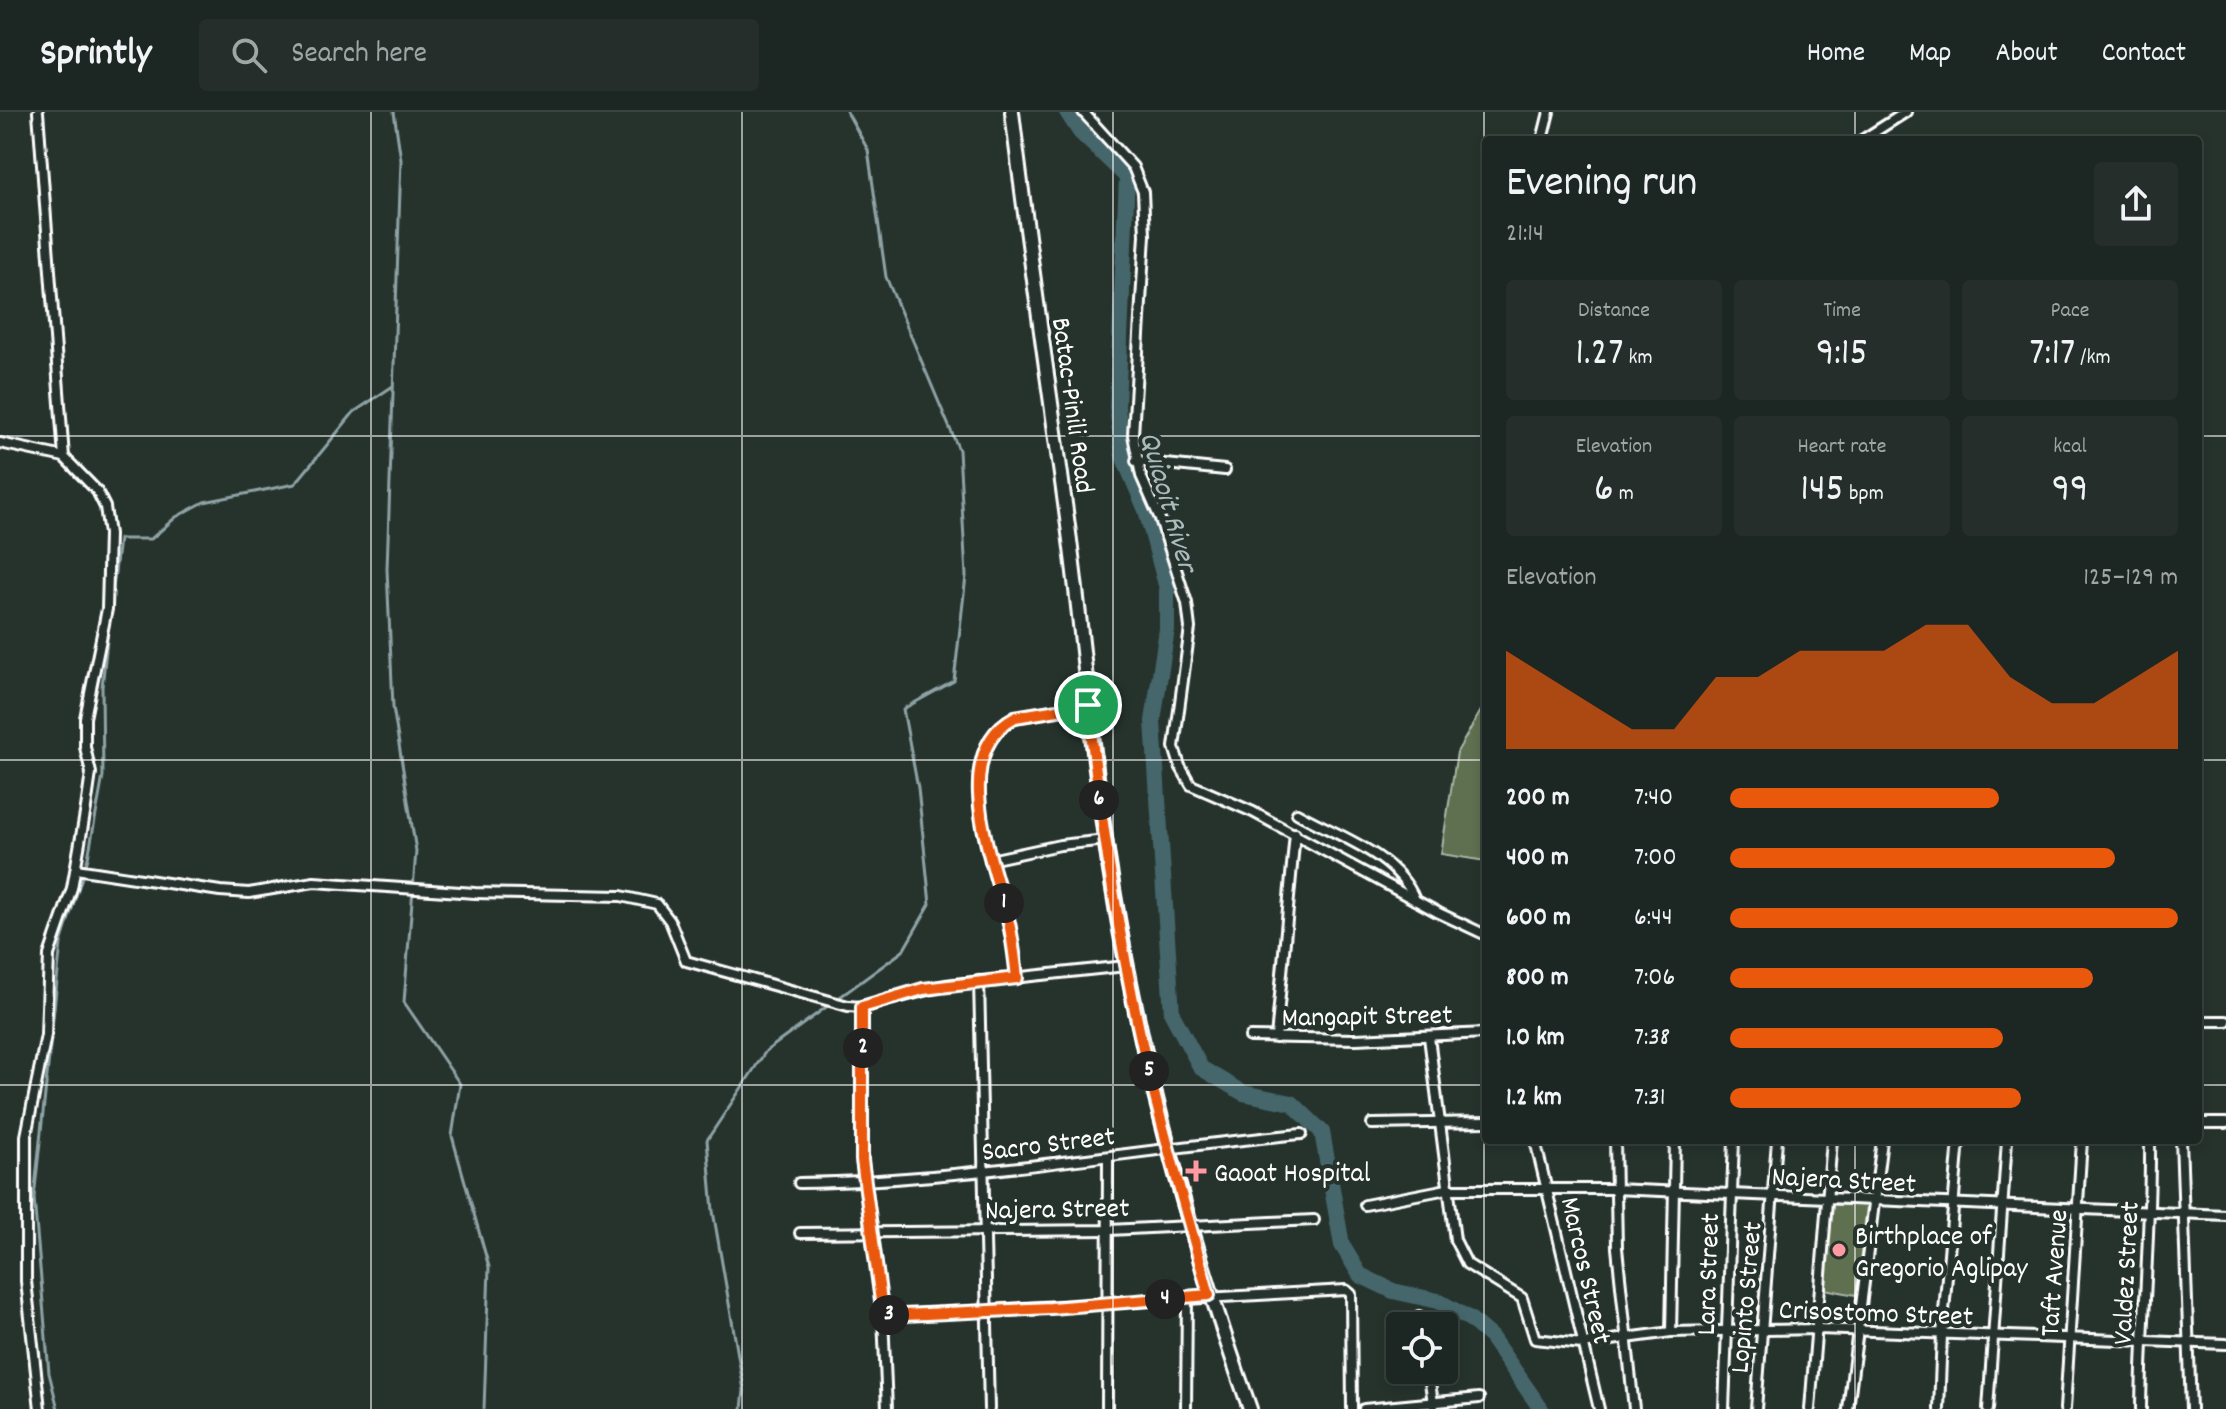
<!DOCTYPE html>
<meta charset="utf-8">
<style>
:root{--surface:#1c2622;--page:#252e2a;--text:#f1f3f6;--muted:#a0a5a5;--line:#3a4340;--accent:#ea580c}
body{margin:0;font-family:Dekko,sans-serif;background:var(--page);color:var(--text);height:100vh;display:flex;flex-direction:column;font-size:30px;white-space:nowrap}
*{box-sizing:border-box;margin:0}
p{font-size:26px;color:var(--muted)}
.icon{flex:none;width:44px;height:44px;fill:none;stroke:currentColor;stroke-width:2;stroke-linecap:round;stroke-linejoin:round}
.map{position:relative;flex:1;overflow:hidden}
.side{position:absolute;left:1482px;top:24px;width:720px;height:1008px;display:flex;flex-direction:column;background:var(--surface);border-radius:8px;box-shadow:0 4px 12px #0003,0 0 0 2px var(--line)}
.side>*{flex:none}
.fabs{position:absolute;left:1386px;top:1200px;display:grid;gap:16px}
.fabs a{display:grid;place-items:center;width:72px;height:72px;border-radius:8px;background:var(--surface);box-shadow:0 4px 12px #0003,0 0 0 2px var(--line);font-size:40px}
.pin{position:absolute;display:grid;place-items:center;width:68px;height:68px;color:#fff;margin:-34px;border:4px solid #fff;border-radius:50%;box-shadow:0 2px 8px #0007}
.km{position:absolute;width:40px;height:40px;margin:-20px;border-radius:50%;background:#222;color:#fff;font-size:22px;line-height:40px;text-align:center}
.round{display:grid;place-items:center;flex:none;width:84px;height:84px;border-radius:8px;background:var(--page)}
.summary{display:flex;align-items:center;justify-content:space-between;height:136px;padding:0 24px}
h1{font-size:44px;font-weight:600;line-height:60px}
.figures{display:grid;grid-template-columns:repeat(3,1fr);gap:12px;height:136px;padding:8px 24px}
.figures div{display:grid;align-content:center;border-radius:8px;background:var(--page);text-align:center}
.figures b{font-size:40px;font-weight:600}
.figures small{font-size:22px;font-weight:400}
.figures p{font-size:22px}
.chart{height:224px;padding:16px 24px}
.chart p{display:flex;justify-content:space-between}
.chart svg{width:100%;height:144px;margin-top:8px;fill:var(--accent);opacity:.7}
ul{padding:0 24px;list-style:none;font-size:26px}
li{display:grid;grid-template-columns:128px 96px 1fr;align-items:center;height:60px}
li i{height:20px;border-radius:10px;background:var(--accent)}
header{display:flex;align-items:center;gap:48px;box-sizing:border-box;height:112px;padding:0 40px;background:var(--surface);border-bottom:2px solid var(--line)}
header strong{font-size:38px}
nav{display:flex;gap:44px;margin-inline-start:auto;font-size:28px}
.search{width:560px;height:72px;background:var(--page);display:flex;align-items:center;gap:20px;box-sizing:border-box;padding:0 28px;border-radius:8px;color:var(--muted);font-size:30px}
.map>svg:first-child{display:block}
.green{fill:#5e6f51;stroke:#aeb7a8;stroke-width:2}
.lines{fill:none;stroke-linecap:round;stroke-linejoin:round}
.stream{stroke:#8fa3a6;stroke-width:3}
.river{stroke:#44666b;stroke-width:16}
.minor-casing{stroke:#fff;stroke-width:14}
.secondary-casing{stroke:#fff;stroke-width:18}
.minor{stroke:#26332d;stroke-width:8}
.secondary{stroke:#26332d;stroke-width:12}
.route-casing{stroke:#fff;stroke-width:16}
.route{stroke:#ea580c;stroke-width:10}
.grid{fill:none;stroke:#fff;stroke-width:2;stroke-opacity:0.55}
.poi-dot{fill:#ff9aa2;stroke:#26332d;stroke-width:3}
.labels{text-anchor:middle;stroke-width:8;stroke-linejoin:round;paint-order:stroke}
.street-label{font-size:28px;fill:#fff;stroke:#26332d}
.poi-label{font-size:28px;fill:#fff;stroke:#26332d;text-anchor:start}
.water-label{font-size:30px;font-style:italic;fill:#abbabc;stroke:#26332d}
</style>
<header>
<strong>Sprintly</strong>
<div class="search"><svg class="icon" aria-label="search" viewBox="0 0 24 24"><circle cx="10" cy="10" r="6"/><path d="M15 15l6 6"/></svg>Search here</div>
<nav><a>Home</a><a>Map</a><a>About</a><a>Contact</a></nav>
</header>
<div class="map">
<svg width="2226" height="1297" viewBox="0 0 2226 1297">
<rect width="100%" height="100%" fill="#26332d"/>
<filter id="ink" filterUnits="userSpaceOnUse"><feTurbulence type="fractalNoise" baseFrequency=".0125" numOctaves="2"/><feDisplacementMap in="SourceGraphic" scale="16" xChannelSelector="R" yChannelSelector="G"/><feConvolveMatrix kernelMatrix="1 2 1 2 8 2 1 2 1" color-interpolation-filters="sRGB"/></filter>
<g filter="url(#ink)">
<!-- green -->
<g class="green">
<polygon points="1486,590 1486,749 1441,742 1457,640"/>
<polygon points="1833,1093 1867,1093 1856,1183 1824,1177"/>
</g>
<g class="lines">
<!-- stream -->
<g class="stream">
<polyline points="394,0 401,48 387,457 393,595 416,739 404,890 460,972 452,1024 489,1155 484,1297"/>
<polyline points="111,493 119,427 151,427 176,405 204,390 295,372 354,300 393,274"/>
<polyline points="58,1297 49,1261 34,1086 61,831 88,746 103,664 102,575 110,501"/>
<polyline points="742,1297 744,1278 713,1099 707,1028 766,939 903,839 930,792 918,676 903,597 954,569 966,464 959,338 886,165 868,38 847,0"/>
</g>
<!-- river -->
<polyline class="river" points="1067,0 1080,20 1127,65 1117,295 1123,344 1146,398 1167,477 1167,517 1153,609 1172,902 1201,956 1243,981 1292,991 1322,1020 1342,1133 1360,1163 1393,1179 1438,1189 1470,1207 1491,1225 1541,1297"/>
<defs>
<g id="minor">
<polyline points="38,0 64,345"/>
<polyline points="1083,0 1133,55 1143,80 1145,123 1133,323 1141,364 1160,407 1187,491 1190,516 1174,635 1180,654 1191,673 1253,700 1439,801 1486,823"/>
<polyline points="1542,28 1549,0"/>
<polyline points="1862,28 1906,0"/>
<polyline points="0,331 64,345 97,379 105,395 109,422 107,497 85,606 85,635 91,661 86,696 72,776 49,843 46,923 26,1024 26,1169 40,1297"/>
<polyline points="1136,349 1225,358"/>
<path d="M 1297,701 C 1337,724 1397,742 1415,788"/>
<polyline points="990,748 1060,733 1106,728"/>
<polyline points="76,757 220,779 249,781 314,770 475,781 621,784 657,792 670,809 686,849 848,894 862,895 947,873 1126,854"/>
<path d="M 1017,866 C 1014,842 1011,817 1004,794 C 989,743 950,640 1015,605 L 1088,593"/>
<polyline points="979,869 989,1297"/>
<polyline points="862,895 862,1048 883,1204 887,1297"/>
<polyline points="2198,909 2226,909"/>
<polyline points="1250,925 1356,927 1486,921"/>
<polyline points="1429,925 1455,1128 1467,1152 1522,1186 1535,1227 1582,1232 1671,1220 1818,1217 2226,1232"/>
<polyline points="1276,926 1295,721"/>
<polyline points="2198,1011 2226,1011"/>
<polyline points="1372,1012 1486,1010"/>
<polyline points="1535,1028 1599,1297"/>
<polyline points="1615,1028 1617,1136 1634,1297"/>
<polyline points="2181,1028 2191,1297"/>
<path d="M 799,1071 C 968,1069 1133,1037 1302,1022"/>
<polyline points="1365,1093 1447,1077 1614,1077 2226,1103"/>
<polyline points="800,1121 1109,1118 1314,1108"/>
<polyline points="883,1204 1346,1178 1351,1182 1352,1297"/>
<polyline points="1419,1204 1420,1214"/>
<polyline points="1671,1220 1675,1028"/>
<polyline points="1428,1258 1434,1297"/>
<polyline points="1107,1297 1108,1047"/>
<polyline points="1186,1297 1187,1185"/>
<polyline points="1364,1297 1479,1286"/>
<polyline points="1724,1297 1734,1028"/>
<polyline points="1756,1297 1777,1028"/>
<polyline points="1810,1297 1832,1028"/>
<polyline points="1848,1297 1882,1028"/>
<polyline points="1939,1297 1942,1222 1959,1028"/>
<polyline points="1988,1297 2007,1028"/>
<polyline points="2065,1297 2082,1028"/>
<path d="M 2141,1297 C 2142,1207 2151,1118 2150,1028"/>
</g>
<path id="secondary" d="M 1012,0 C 1029,141 1050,281 1069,421 C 1085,540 1093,659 1113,777 C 1142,955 1190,1128 1250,1297"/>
</defs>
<!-- minor casing -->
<use href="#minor" class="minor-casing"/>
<!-- secondary casing -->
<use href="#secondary" class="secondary-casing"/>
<!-- minor -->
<use href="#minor" class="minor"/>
<!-- secondary -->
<use href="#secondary" class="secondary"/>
</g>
</g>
<g class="lines" filter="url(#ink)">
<defs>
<path id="route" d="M 1088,593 C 1101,709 1118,823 1143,936 C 1162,1019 1187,1101 1209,1183 L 1051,1196 L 883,1204 L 862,1048 L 862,895 L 923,877 L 1017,866 C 1015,848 1013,829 1009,811 C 996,757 945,642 1015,605 Z"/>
</defs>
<!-- route casing -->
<use href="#route" class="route-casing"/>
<!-- route -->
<use href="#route" class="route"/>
</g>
<!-- grid -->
<path class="grid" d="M 371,0 L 371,1297M 742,0 L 742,1297M 1113,0 L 1113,1297M 1484,0 L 1484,1297M 1855,0 L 1855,28M 0,324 L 1486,324M 2198,324 L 2226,324M 0,648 L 1486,648M 2198,648 L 2226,648M 0,973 L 1486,973M 2198,973 L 2226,973M 1855,1028 L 1855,1297"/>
<!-- markers -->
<g class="poi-dot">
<path d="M1192 1047h8v8h8v8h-8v8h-8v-8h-8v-8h8z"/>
<circle cx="1839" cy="1138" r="8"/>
</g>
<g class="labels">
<!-- street labels -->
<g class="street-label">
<text transform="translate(1075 293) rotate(82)" y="10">Batac-Pinili Road</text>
<text transform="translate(1367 902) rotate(-1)" y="10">Mangapit Street</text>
<text transform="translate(1048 1030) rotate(-7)" y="10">Sacro Street</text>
<text transform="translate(1844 1066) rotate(3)" y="10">Najera Street</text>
<text transform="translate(1057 1095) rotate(-1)" y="10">Najera Street</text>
<text transform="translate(1588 1158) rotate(77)" y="10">Marcos Street</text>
<text transform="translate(2052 1161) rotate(-86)" y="10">Taft Avenue</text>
<text transform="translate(2124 1161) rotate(-87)" y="10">Valdez Street</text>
<text transform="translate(1706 1162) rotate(-88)" y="10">Lara Street</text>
<text transform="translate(1744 1185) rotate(-85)" y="10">Lopinto Street</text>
<text transform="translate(1876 1199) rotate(2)" y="10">Crisostomo Street</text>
</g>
<!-- poi labels -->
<g class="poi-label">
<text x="1214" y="1069">Gaoat Hospital</text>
<text x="1855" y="1132">Birthplace of<tspan x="1855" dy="32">Gregorio Aglipay</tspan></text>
</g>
<!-- water labels -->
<g class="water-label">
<text transform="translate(1170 389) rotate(74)" y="10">Quiaoit River</text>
</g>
</g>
</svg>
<div class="fabs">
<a><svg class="icon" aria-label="locate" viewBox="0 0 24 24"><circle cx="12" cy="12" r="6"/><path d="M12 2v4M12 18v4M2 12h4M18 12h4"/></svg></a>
</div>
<div class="pin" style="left:1088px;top:593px;background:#1e9e55"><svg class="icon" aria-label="arrive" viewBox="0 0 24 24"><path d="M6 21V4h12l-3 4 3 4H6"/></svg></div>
<b class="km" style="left:1004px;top:791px">1</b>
<b class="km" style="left:863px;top:936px">2</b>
<b class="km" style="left:889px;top:1203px">3</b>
<b class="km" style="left:1165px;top:1187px">4</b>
<b class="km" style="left:1149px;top:959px">5</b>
<b class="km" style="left:1099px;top:688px">6</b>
<section class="side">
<div class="summary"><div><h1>Evening run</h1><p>21:14</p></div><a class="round"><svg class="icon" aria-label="share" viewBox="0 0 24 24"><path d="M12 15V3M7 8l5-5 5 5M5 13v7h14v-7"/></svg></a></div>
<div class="figures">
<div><p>Distance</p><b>1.27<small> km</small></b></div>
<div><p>Time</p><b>9:15</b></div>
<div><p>Pace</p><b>7:17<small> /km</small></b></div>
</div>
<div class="figures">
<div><p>Elevation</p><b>6<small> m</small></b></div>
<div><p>Heart rate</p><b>145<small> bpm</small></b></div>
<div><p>kcal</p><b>99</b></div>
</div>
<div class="chart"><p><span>Elevation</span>125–129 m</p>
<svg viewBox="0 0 160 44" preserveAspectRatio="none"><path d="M0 44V14L10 22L20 30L30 38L40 38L50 22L60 22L70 14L80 14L90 14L100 6L110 6L120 22L130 30L140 30L150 22L160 14V44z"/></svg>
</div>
<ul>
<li><b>200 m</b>7:40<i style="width:60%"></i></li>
<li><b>400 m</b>7:00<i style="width:86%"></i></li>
<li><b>600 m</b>6:44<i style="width:100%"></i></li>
<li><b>800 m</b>7:06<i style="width:81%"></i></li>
<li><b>1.0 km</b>7:38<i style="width:61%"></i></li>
<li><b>1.2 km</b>7:31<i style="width:65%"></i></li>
</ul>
</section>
</div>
